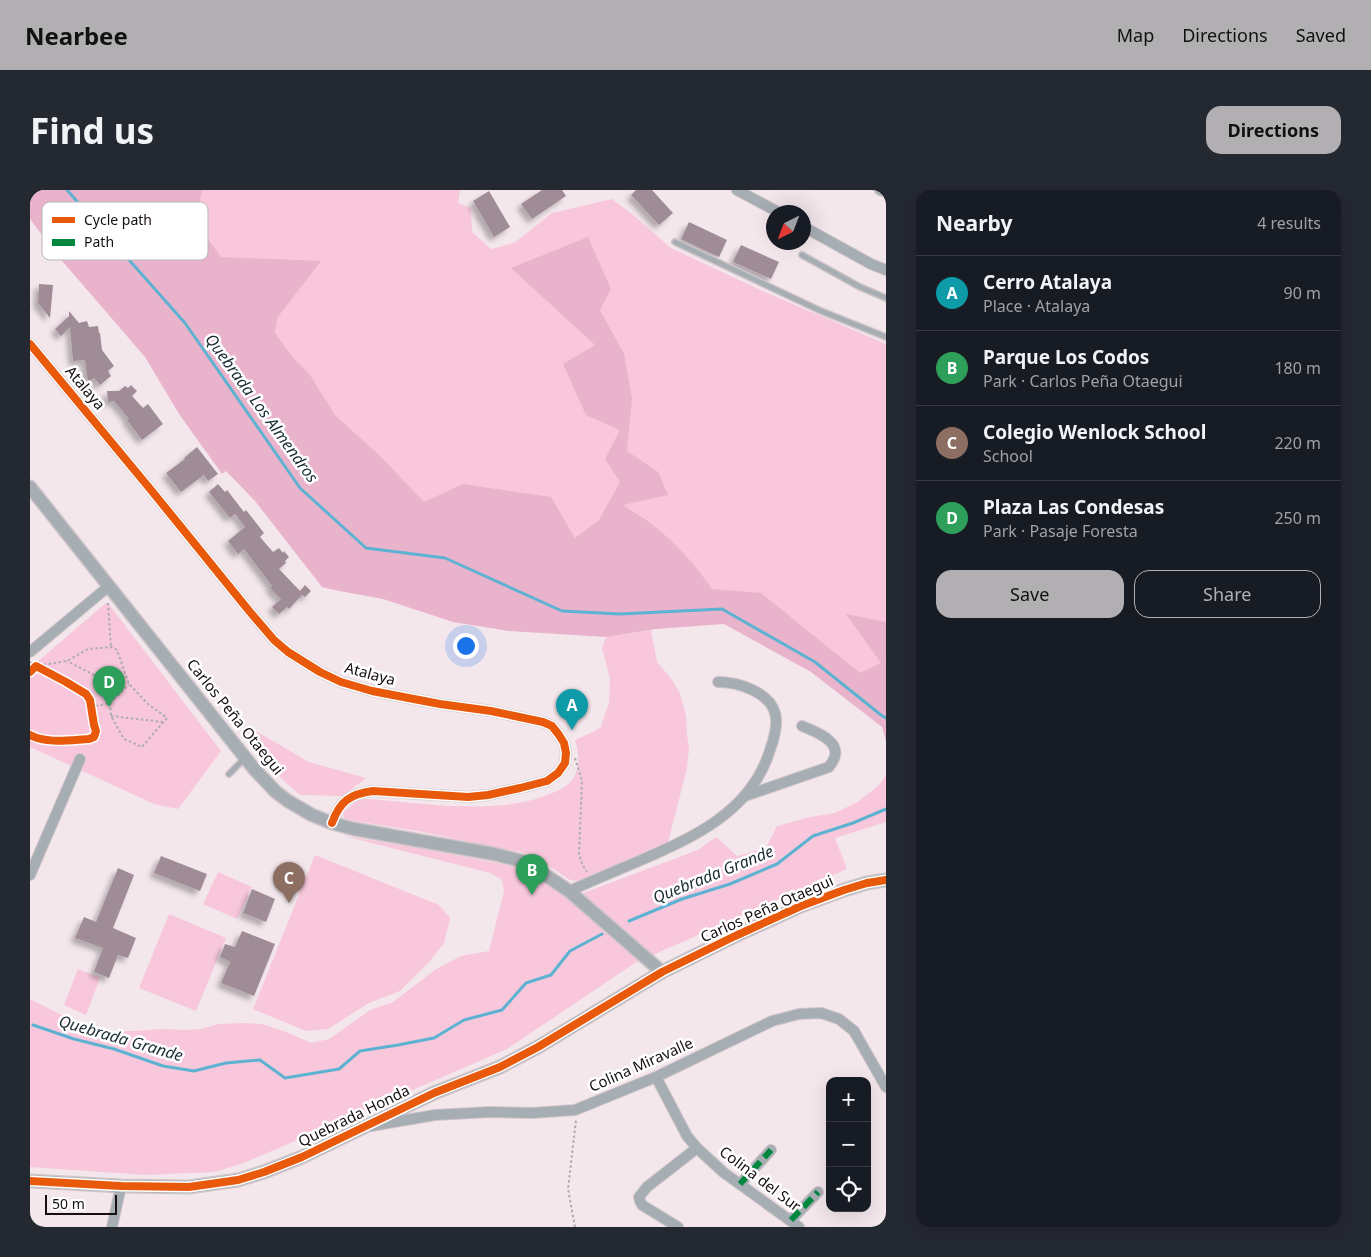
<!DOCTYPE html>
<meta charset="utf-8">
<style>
:root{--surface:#171b24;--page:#242831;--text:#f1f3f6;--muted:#9ea1a6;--line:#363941;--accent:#b1afb2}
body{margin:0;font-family:"Noto Sans",sans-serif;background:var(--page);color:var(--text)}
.controls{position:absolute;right:15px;bottom:15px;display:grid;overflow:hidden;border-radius:10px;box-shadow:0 5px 20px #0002}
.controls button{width:45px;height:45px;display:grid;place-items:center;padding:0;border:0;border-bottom:1px solid var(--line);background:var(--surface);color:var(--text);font:25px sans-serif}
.compass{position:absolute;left:736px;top:15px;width:45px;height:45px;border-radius:50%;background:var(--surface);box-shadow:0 5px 20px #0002;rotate:222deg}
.scale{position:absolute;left:15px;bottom:12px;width:72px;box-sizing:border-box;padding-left:5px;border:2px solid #160f12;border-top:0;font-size:14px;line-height:18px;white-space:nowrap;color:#160f12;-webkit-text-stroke:4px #fff;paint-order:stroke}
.you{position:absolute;left:435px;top:455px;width:18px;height:18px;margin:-12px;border:4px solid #fff;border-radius:50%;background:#1a73e8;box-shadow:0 0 0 8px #1a73e833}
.badge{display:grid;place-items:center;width:32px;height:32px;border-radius:50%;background:var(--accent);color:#fff;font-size:16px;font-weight:700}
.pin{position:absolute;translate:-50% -41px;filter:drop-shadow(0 1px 2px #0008)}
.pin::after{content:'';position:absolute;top:26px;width:18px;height:15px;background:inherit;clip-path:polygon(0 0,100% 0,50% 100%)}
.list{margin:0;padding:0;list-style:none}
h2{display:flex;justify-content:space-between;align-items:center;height:65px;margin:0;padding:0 20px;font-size:21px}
h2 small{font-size:16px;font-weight:400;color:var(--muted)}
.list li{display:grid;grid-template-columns:32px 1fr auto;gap:15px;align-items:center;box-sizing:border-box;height:75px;padding:0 20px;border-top:1px solid var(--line)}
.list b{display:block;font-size:19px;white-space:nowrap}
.list p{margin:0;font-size:16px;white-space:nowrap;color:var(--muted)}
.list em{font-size:16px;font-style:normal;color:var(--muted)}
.actions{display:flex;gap:10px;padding:15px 20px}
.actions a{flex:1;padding:11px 0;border:1px solid var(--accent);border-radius:15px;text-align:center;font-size:18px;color:var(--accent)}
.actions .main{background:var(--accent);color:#111}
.icon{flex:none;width:28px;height:28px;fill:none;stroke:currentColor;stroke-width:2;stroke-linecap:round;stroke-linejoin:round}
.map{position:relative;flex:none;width:856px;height:1037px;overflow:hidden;border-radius:15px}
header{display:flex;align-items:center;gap:30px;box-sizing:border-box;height:70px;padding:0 25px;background:var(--accent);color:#111}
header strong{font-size:24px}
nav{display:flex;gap:28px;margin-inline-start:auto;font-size:18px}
.intro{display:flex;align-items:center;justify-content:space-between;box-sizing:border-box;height:120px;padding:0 30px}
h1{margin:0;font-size:35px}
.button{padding:12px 22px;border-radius:15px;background:var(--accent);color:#111;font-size:18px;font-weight:700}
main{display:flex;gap:30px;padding:0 30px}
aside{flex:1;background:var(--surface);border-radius:15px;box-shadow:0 5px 20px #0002}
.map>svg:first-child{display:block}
.green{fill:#f8c7dc}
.forest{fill:#eab3cc}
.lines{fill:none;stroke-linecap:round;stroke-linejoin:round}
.stream{stroke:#5db2d1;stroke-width:3}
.building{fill:#a08c96;filter:url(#shadow)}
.service-casing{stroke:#cfc5c9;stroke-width:8}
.minor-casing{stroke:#cfc5c9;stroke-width:12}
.tertiary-casing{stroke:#cfc5c9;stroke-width:15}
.path{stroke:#acacb1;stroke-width:2;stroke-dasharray:2.5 2.5;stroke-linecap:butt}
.service{stroke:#a6adb3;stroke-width:5}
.minor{stroke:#a6adb3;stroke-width:10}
.tertiary{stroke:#a6adb3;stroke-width:12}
.quiet{stroke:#00873e;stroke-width:6;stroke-dasharray:12 6;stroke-linecap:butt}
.cycleway-casing{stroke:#fff;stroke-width:11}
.cycleway{stroke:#e8590c;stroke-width:8}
.labels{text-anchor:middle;stroke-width:5;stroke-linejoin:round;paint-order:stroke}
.street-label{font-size:15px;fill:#160f12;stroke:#fff}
.water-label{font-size:16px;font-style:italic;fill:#1a2d36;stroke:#fff}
.key{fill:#fff;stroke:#b9b7b8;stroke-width:1}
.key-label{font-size:14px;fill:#160f12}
</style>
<header>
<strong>Nearbee</strong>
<nav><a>Map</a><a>Directions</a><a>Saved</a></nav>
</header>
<div class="intro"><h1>Find us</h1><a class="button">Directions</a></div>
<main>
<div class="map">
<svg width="856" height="1037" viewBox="0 0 856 1037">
<defs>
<filter id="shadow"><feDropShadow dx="-4.5" dy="4.5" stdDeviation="2.5" flood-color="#0004"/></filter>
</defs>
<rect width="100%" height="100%" fill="#f3e7ec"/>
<g class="green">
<path d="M68,0H430L428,13L441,18L442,42L461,59L484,53L522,23L582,9L602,24L641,58L735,102L856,154V516L695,409L416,356Z"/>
<path d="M77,412L191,561L148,619L124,614L0,557V478Z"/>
<path d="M621,440L627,472L640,487L650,503L656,526L657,544L659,559L657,578L638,653L548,691L540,690L506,667L491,662L462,657L393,642L325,631L316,629L313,626L314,622L327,611L334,609C394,612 463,627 520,604C529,600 539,596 544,587C550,575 549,562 545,550L563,542L571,537L579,512L580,489L572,458L576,447Z"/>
<path d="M219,537L279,572L336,588L313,606L270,605L257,594L230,566Z"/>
<path d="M856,585V632L805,648L817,679L605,773L477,859L214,973L185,982L115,985L0,977V809L55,837L84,842L135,839L154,840L171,839L189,834L212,833L232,834L256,842L281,853L299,849L340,820L363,812L406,779L431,766L459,761L474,701L472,690L460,683L314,646L389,658L467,673L498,680L518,694L537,709L668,660L686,647L707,666L736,658L747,636L780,627L805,623L829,611L849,595Z"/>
<path d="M285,665L409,715L420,728L414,753L400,771L370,801L339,813L298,839L276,841L223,819Z"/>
<path d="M188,682L222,697L207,729L173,714Z"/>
<path d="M139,724L196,748L166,821L109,798Z"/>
<path d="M48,779L70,788L56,825L34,815Z"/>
</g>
<path class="forest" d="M0,0H172L166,33L191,67L291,71L247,128L245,143L261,165L280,185L305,225L350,266L394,312L433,294L521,307L545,348L569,330L590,292L575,269L590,240L556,225L533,174L565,155L481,78L558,47L581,99L570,120L594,164L602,209L597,261L628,282L638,305L593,315C601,321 611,326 619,332C644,351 665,374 682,399L731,403L830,483L851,473L816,424L856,432V551L852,537L781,482L694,434L626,439L576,447L479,441L423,432L353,409L304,400L292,397L225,311L196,281L192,284L149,224L115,167L27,65L0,29Z"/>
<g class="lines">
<g class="stream">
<path d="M37,0L155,133L270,298L336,358L415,368L532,421L590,424L692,419L785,472L851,525L856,528"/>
<path d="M599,731L652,709L700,694L747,674L783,646L823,633L856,619"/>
<path d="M3,835L44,849L84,859L133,876L164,881L196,873L230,870L255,888L309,879L330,861L368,855L404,848L434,830L472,820L496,793L521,785L540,761L572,744"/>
</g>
</g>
<g class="building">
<path d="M512,0H532L536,6L502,29L491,14Z"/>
<path d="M606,0H622L643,23L629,35L601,5Z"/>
<path d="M459,1L480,37L464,47L443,11Z"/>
<path d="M659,32L697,50L689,67L651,49Z"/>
<path d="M711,55L749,72L741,89L703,72Z"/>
<path d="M9,94L23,95L20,128L8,113Z"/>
<path d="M39,121L49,133L57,131L59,137L68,136L69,143H70L72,160L84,176L78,181L81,186L70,195L64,188L58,192L55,170L43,171L40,137L31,146L25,139L39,126Z"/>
<path d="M101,195L107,201L102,206L113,218L118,214L133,234L112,250L97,230L99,229L84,211L78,212L77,201H89L95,196L98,198Z"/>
<path d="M167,257L188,284L178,291L174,285L151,302L136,283L155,269L154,268Z"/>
<path d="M188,294L195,302L197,300L214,322L216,320L234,343L230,347L243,362L249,358L253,363L254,361L259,367L255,371L256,373L249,379L270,401L275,395L281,401L275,407L272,405L259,419L257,417L249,424L242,417L251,409L240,398L242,396L214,359L208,364L198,351L215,337L205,324L200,328L179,302Z"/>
<path d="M131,666L177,684L170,701L124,683Z"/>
<path d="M88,678L104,685L83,738L106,748L98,768L88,765L79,788L64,782L73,758L45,748L54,727L66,732Z"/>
<path d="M222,699L245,709L236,732L213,723Z"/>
<path d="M212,741L245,754L224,806L191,793L200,772L190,767L195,754L205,757Z"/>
</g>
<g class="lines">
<g class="service-casing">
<g id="service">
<path d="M645,52L791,121L856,147"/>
<path d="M772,65L830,97L856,108"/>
<path d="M199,584L215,568"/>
</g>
</g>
<g class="minor-casing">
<g id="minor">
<path d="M707,0L748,22"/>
<path d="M850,0L856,2"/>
<path d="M774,37L841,74L856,80"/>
<path d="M0,154L121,300L220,422L244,450L258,462L290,482L311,492L342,501L410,514L461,521L513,532L522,536L529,545L534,553L536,563L535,573L528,583L517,591L490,598L458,605L438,607L343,601C320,604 310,611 302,633"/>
<path d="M0,462L79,396"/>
<path d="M715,606L799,577C801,574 804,570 805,566C809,550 784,541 772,536"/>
<path d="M0,685L50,569"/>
<path d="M539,701C562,691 585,681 609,671C664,647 721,622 740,560C744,549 748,533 745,523C739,502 708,492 688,492"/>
<path d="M626,887L657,946L667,958L693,982L769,1037"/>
<path d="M341,936L405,925L460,922L502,923L545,920L626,887L742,831L769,824L791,823L809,829L824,841L856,897"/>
<path d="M710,994L741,960"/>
<path d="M761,1030L788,1002"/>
<path d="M82,1037L91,996"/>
<path d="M648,1037L612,1015L610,1011L609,1007L617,997L667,958"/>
</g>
</g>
<g class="tertiary-casing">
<g id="tertiary">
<path d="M0,297L225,580L246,602L258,611L282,625L302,633L324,639L464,664L496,672L539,701L632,782"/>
<path d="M0,991L91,996L159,997L208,990L234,982L272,967L404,903L470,877L508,857L632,782L705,746L771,716L814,700L837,693L856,690"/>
</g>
</g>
<g class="path">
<path d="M756,16L768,22"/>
<path d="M78,413L81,457"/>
<path d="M0,472L6,476L37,471L58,459L81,457L87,460L99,494L118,514L137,528L112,557L94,549L81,526L80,513L68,487L37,471"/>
<path d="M61,517L80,513L99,494"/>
<path d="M81,526L133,532"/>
<path d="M545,568L552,591L549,664L552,674L557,682"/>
<path d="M545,1037L538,999L546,930"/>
</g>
<use href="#service" class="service"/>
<use href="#minor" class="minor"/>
<use href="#tertiary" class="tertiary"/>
<g class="quiet">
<path d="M710,994L741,960"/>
<path d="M761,1030L788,1002"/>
</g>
<g class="cycleway-casing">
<g id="cycleway">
<path d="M0,154L121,300L220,422L244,450L258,462L290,482L311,492L342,501L410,514L461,521L513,532L522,536L529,545L534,553L536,563L535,573L528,583L517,591L490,598L458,605L438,607L343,601C320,604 310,611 302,633"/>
<path d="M0,482L6,476L36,492L56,504L60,510L64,535L66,541L64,547L59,549C40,550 17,554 0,545"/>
<path d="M0,991L91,996L159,997L208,990L234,982L272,967L404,903L470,877L508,857L632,782L705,746L771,716L814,700L837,693L856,690"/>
</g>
</g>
<use href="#cycleway" class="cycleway"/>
</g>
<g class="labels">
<g class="street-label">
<text transform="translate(55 198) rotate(50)" y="5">Atalaya</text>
<text transform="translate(340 484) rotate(15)" y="5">Atalaya</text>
<text transform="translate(205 527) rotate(51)" y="5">Carlos Peña Otaegui</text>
<text transform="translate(737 719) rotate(-24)" y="5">Carlos Peña Otaegui</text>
<text transform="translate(611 875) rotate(-24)" y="5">Colina Miravalle</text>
<text transform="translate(324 926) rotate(-26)" y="5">Quebrada Honda</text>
<text transform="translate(730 989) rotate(37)" y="5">Colina del Sur</text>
</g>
<g class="water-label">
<text transform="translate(232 218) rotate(54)" y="6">Quebrada Los Almendros</text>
<text transform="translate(683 684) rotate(-22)" y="6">Quebrada Grande</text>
<text transform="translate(91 848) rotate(16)" y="6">Quebrada Grande</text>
</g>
</g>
<rect x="12" y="12" width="166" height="58" rx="8" class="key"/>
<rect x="22" y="27" width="23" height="6" fill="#e8590c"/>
<rect x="22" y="49" width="23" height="7" fill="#00873e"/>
<g class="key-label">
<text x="54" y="35">Cycle path</text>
<text x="54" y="57">Path</text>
</g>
</svg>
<div class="controls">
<button>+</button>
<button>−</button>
<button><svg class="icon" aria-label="locate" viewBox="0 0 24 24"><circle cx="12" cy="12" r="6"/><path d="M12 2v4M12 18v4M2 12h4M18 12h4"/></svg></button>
</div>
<svg class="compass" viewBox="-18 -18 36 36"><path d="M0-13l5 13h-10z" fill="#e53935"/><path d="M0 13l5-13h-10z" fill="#9ea1a6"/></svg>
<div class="scale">50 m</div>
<div class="you"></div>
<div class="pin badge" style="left:542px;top:540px;background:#0f9aa8">A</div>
<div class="pin badge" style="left:502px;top:705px;background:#2e9e5b">B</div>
<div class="pin badge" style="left:259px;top:713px;background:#8d6e63">C</div>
<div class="pin badge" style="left:79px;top:517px;background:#2e9e5b">D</div>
</div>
<aside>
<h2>Nearby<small>4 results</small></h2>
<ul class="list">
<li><span class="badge" style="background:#0f9aa8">A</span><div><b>Cerro Atalaya</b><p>Place · Atalaya</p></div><em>90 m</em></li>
<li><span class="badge" style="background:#2e9e5b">B</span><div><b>Parque Los Codos</b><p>Park · Carlos Peña Otaegui</p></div><em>180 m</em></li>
<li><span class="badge" style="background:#8d6e63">C</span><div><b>Colegio Wenlock School</b><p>School</p></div><em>220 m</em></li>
<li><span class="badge" style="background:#2e9e5b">D</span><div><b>Plaza Las Condesas</b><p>Park · Pasaje Foresta</p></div><em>250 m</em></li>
</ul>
<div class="actions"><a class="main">Save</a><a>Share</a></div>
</aside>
</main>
